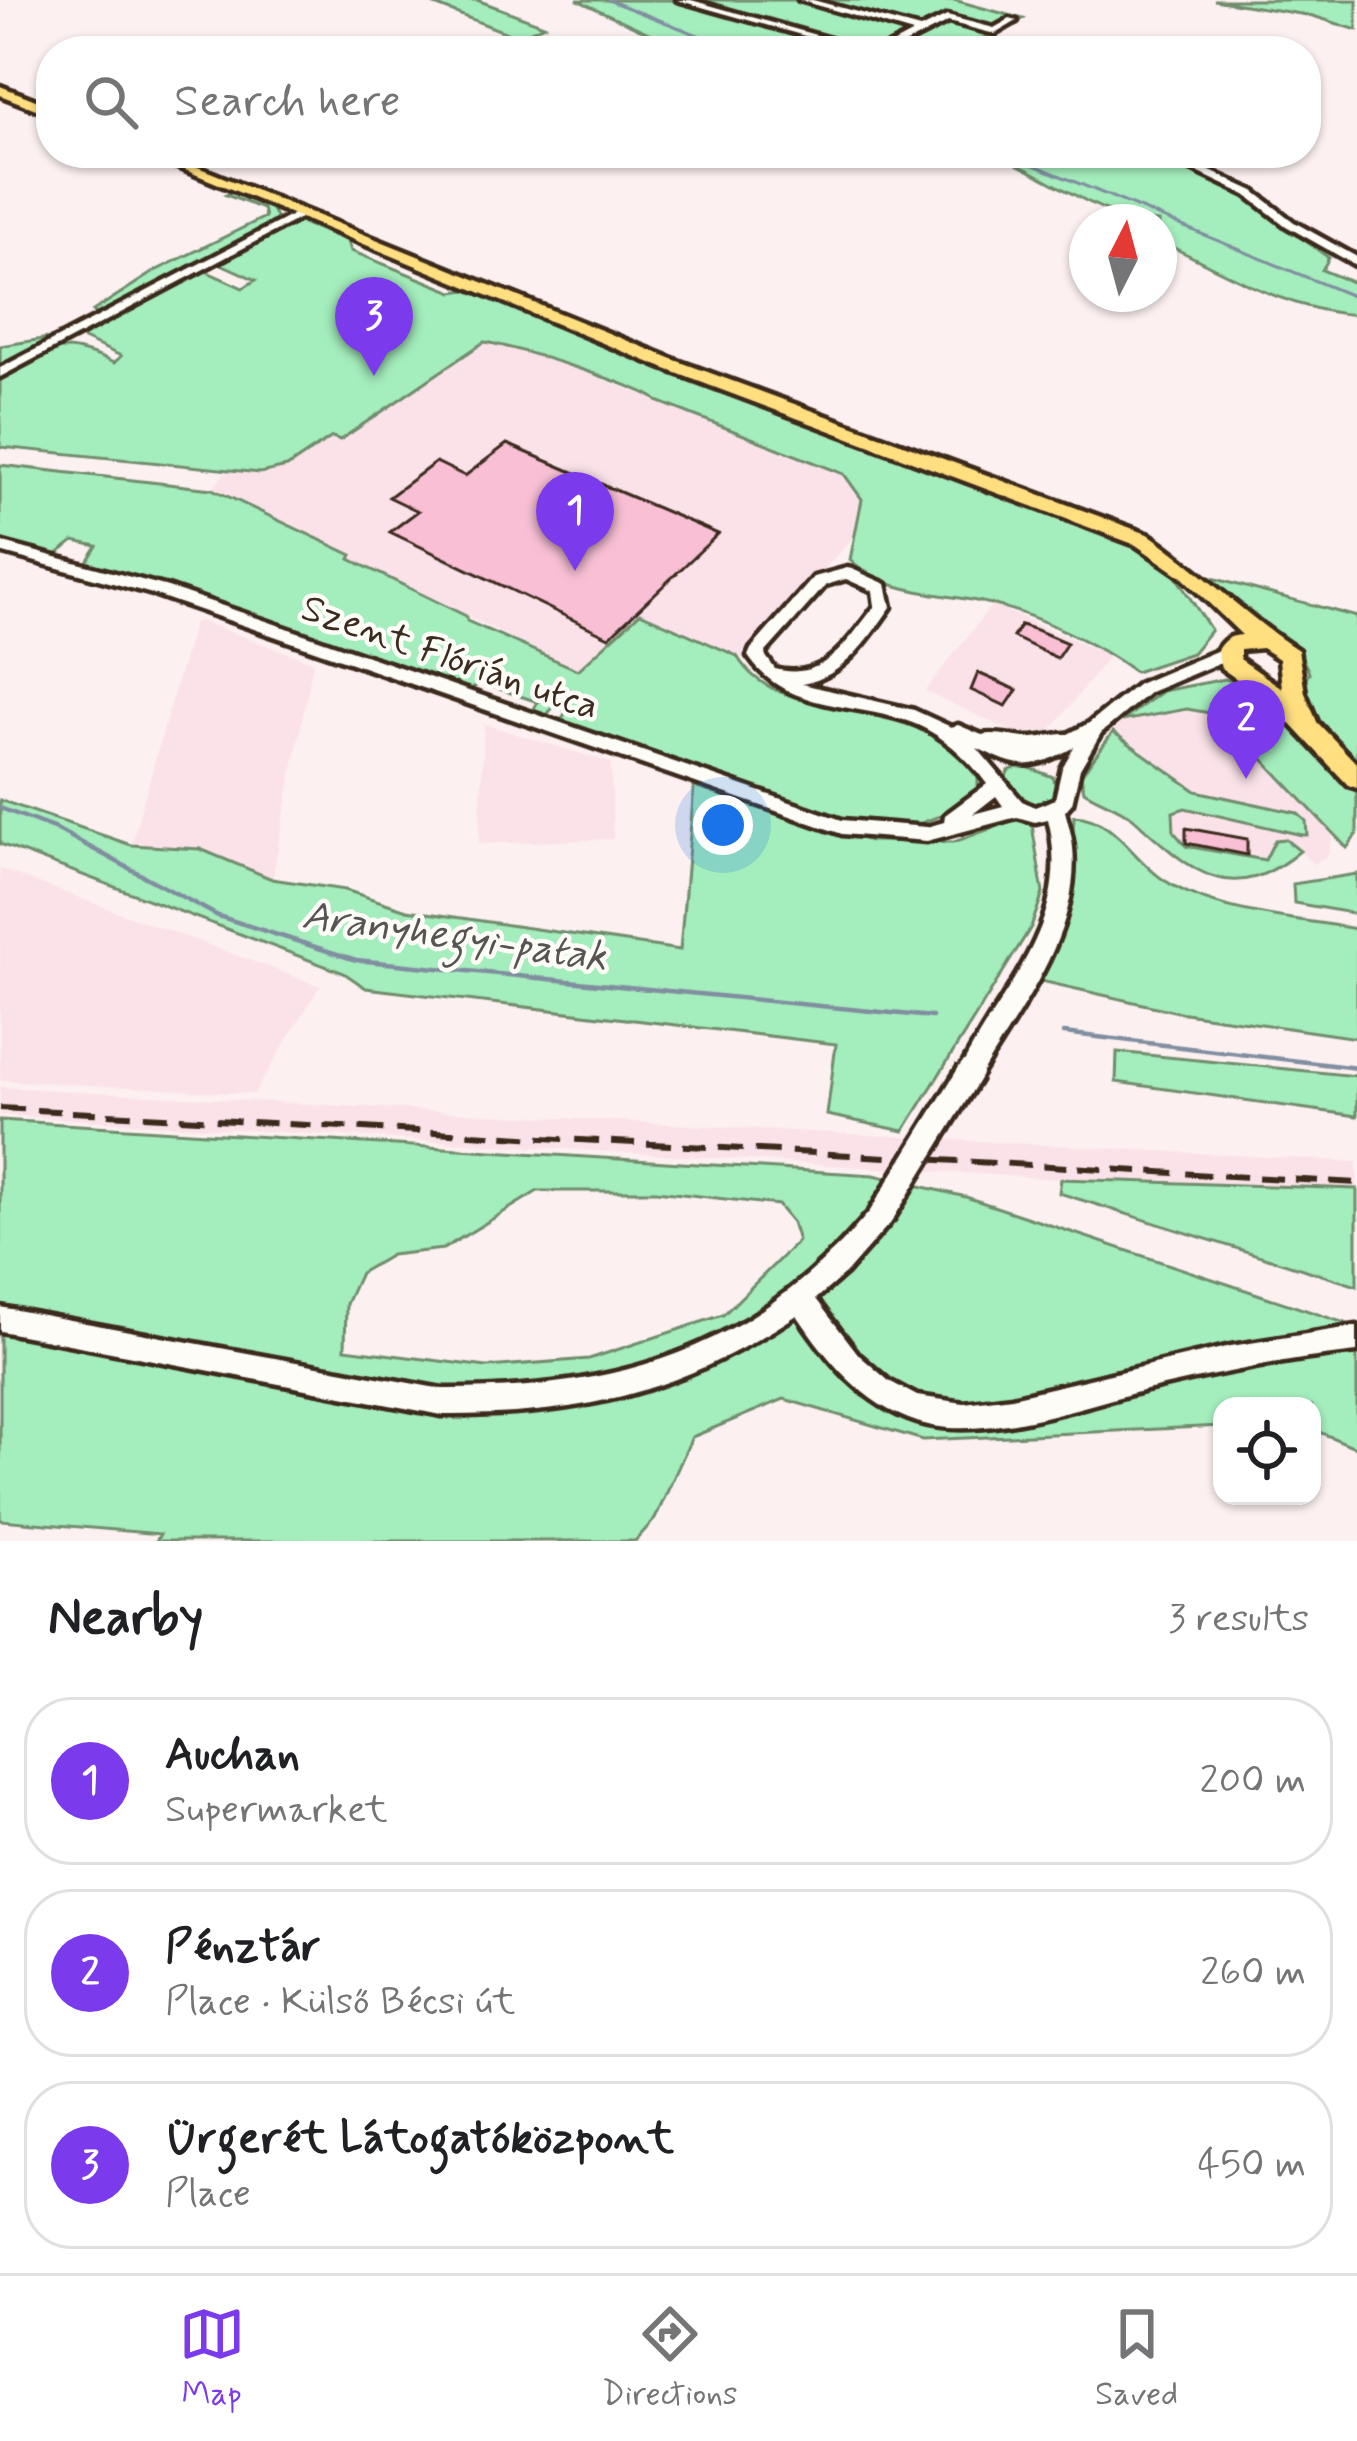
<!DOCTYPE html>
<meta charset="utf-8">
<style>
:root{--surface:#fff;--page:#f2f2f2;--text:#202124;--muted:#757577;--line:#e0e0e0;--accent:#7c3aed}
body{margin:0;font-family:Mynerve,sans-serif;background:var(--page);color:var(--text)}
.controls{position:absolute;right:36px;bottom:36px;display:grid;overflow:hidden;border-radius:24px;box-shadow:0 3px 9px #0004}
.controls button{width:108px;height:108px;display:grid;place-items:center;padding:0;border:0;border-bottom:3px solid var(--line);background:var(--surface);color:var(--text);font:60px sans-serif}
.compass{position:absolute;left:1069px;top:204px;width:108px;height:108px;border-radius:50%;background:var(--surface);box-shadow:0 3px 9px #0004;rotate:6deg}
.you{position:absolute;left:723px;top:825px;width:42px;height:42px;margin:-30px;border:9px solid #fff;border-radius:50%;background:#1a73e8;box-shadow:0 0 0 18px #1a73e833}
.badge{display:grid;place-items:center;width:78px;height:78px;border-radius:50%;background:var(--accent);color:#fff;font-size:39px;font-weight:700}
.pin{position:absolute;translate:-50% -99px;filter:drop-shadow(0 3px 6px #0008)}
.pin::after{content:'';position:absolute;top:63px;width:42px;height:36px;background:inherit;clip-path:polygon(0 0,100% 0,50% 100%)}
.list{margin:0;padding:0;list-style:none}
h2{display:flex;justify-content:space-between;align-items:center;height:156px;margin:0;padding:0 48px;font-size:51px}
h2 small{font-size:39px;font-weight:400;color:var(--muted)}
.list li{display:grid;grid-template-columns:78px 1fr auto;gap:36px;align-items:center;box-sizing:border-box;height:168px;margin:0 24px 24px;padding:0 24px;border:3px solid var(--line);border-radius:48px}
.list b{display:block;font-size:45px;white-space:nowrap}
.list p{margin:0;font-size:39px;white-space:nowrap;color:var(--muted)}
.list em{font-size:39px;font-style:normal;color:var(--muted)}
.icon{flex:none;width:66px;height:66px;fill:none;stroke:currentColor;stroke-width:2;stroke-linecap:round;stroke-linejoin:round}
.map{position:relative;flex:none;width:1357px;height:1541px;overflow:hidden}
.search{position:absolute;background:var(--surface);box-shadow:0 3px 9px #0004;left:36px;right:36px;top:36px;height:132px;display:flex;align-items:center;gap:30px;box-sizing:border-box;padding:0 42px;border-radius:48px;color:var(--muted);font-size:45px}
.sheet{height:732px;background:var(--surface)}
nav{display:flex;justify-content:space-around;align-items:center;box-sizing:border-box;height:168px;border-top:3px solid var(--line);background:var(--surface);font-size:33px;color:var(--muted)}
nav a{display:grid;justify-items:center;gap:6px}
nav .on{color:var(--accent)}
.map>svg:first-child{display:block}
.built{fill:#fbe2e8}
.green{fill:#a4edbc;stroke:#708c6d;stroke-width:3;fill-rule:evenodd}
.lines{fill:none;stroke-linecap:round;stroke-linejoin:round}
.stream-far1{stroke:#808ea0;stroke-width:3}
.stream{stroke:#808ea0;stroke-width:4.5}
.building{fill:#f9c0d5;stroke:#3b2a1e;stroke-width:3}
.minor-casing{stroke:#3b2a1e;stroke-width:9}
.major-casing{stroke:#3b2a1e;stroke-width:9}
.minor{fill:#fdfcf7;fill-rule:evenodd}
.major{fill:#ffdf80;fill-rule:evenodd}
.rail{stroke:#3b2a1e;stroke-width:6;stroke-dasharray:24 12;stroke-linecap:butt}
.minor-bridge-casing{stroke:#3b2a1e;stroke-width:33;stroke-linecap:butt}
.minor-bridge{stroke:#fdfcf7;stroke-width:24}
.labels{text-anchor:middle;stroke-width:9;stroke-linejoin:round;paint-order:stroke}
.street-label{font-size:39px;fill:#3b2a1e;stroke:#fdfcf7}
.water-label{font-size:42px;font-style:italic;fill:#585454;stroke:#fdfcf7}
</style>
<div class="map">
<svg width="1357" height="1541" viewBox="0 0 1357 1541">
<rect width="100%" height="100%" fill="#fcf0f0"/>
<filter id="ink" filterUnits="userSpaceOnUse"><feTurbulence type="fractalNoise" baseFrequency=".00833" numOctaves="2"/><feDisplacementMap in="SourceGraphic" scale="24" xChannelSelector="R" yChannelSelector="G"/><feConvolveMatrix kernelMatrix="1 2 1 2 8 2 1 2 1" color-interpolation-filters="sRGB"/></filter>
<g filter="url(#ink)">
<g class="built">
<path d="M481,341L510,343L848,474L866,498L859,531L735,666L578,671L212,489L226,471L259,473L287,467Z"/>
<path d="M992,605L1110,655L1050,731L1015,733L925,691Z"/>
<path d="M200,621L313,662L272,879L200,849L131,845L194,622Z"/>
<path d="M1204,709L1238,727L1333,834L1328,855L1313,864L1300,851L1274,849L1265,861L1186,846L1174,832L1173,812L1185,808L1302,835L1297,813L1196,791L1113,732L1122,721Z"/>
<path d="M484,724L611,763L613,839L479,844Z"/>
<path d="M0,869L320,986L254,1094L0,1080Z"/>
<path d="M0,1087L1357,1162V1189L1061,1179L0,1115Z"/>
</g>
<g class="green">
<path d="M422,0H477L544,25L517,37Z"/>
<path d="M577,0H954L1023,19L956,51H712L651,34Z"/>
<path d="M1214,0H1357V30L1313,16Z"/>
<path d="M991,153H1163L1243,195L1329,258L1322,270L1357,284V315C1283,310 1225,271 1159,241V222C1102,222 1045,172 991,153Z"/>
<path d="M233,192L270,206L277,219L0,370V346L55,337L97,315L93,311L155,271L265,217L263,209L226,195Z"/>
<path d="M300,222L348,241L351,251L453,292L467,290L1104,530L1171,569L1211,630L1192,653L1135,672C1096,643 1039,616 991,604C947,593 883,595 850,560L862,499L844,474L657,401C649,389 507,344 484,342L340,440L332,437L287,467L260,473L0,447V378C54,350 56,337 114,363L121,356L79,337L205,271L243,288L256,280L219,263Z"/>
<path d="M0,465L212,489L352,555L350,559L466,616L467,621L578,670L640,613L737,656C769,711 848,701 900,717C929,726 955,749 978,769V789L966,806L919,824L889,826L858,823L557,727L567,710L554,706L542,721L529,717L538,702L481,683L462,694L86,563L97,546L74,541L56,555L0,540Z"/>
<path d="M1205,576L1357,617V771L1317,728L1300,687L1309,673C1298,641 1268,640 1245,619C1231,606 1218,590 1205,576Z"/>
<path d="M1225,679L1259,689L1357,788V834L1347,848L1221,715L1187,709L1122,721L1162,691Z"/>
<path d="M1113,732L1196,791L1297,813L1306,821L1307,835H1302L1185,808L1173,812L1174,832L1186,846L1265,860L1275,840L1285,839L1300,851C1228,911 1189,868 1133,818C1119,806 1099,801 1084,791L1081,775Z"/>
<path d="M1022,765L1053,777L1057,790L1051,801C1028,811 1017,800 1004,783L1008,771Z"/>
<path d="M694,787L870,841L954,842L1017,819L1032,825L1043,893L1031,927L904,1131L827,1115L836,1044L366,988L344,973L0,844V800L131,845L200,849L272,879L345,890L407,910L680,950Z"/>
<path d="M1074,816C1115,818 1132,859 1164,880C1216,914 1297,918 1357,929V1038L1178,1012L1032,979L1067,922Z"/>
<path d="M1357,874V914L1294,903L1293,884Z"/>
<path d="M1117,1052L1357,1076V1116L1116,1082Z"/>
<path d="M0,1120L874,1175L966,1197L1357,1327V1448L1312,1429V1406H1222V1426L923,1440L784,1399L692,1437L655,1519L635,1541H156L160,1534L0,1520ZM538,1191H656L778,1205L792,1222L798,1241L723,1315L589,1359L487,1367L345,1349L346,1304L360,1273L391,1255L443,1249Z"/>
<path d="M1061,1179L1357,1189V1286L1059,1193Z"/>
</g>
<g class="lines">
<g class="stream-far1">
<path d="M608,0L739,51"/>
<path d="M1005,153L1357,298"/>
</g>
<g class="stream">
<path d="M0,808L56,829L218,916L356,960L932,1017"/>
<path d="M1064,1033L1357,1068"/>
</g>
</g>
<g class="building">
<path d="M507,444L681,518L718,534L609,637L390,532L418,511L389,497L436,462L465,476Z"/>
<path d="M1021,625L1039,631L1067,643L1057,658L1013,637Z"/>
<path d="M978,673L1017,690L1006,706L971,690Z"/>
<path d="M1186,828L1247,839V855L1186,843Z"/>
</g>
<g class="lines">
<g class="minor-casing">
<g id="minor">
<path d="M677,0H691L873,51H858Z"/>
<path d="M799,0H813L920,29L947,16L994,28L1010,19L1017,21L995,34L948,22L891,51H879L913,33Z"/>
<path d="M1157,153H1171L1254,191L1294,222L1357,257V266L1286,226L1246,195Z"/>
<path d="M300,211L306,214L304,216L0,377V368Z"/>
<path d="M0,542L168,587L842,820L927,827L944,822L945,815L987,784C966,756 940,732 907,721C850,702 785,711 748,656L751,649L814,577L847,568L852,569L886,584L891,607C868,639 844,677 802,684L914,710L951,727L958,725L982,735C997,732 1010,737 1025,738C1040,739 1054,733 1068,734L1089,723L1138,684L1221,649L1227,647L1235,653L1233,657L1150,692L1101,733L1080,769L1072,803L1065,811C1068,823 1072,835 1073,848C1081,933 1019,1010 978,1079L970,1082L962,1079L959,1072C1001,986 1074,924 1048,819L1035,822L1017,817L927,841L842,834L156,595L0,552ZM846,579L873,591L875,606C847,641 825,682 775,669L765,655L766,652L826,585ZM1074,747L1062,768L1055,799L1035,807L1022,801L977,748C1021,769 1030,771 1074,747ZM996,796L1003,806L973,814Z"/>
<path d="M881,1204L889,1208L893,1216L889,1224L846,1273L816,1299L859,1355L889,1381L917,1396L964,1403L1012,1397L1231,1346L1357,1326V1352C1290,1359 1224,1372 1159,1387C1091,1402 984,1444 917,1422C862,1404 828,1361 797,1315C679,1393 583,1416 442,1415L0,1331V1307L442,1389C591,1390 719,1363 829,1255C845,1241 858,1224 873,1208Z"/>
</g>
</g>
<g class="major-casing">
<g id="major">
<path d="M0,86L51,106V115L0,95Z"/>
<path d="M144,153H163L675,360L1150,535C1202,571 1245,616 1298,650L1305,693L1317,722L1357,764V788L1348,785L1271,703L1221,668L1217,650C1224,639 1229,636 1242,635L1182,577L1136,545L663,368ZM1262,648L1279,659L1282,688L1240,659V650Z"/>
</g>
</g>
<use href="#minor" class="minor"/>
<use href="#major" class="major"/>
<path class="rail" d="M0,1108L1357,1183"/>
<g class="minor-bridge-casing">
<path id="minor-bridge" d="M881,1216L970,1072"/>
</g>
<use href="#minor-bridge" class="minor-bridge"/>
</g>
</g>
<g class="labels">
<g class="street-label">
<text transform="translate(451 655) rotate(19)" y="14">Szent Flórián utca</text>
</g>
<g class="water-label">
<text transform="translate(455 934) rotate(8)" y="15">Aranyhegyi-patak</text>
</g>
</g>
</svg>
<div class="controls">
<button><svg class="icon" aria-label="locate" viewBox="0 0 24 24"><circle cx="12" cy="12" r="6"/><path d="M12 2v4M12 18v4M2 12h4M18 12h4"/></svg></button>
</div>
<svg class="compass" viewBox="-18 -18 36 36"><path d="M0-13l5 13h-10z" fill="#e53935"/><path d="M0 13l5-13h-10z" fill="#757577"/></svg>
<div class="you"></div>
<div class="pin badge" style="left:575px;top:571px">1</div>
<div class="pin badge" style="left:1246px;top:779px">2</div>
<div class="pin badge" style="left:374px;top:376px">3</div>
<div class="search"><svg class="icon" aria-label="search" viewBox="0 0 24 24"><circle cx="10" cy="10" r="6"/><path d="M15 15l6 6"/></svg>Search here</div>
</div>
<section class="sheet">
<h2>Nearby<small>3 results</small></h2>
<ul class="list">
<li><span class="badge">1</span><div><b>Auchan</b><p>Supermarket</p></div><em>200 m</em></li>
<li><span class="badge">2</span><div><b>Pénztár</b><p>Place · Külső Bécsi út</p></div><em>260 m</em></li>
<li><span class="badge">3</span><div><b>Ürgerét Látogatóközpont</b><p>Place</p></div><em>450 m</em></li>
</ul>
</section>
<nav>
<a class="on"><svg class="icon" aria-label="map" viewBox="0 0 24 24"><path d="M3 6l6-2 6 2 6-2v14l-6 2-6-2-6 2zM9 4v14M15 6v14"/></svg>Map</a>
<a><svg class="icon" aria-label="directions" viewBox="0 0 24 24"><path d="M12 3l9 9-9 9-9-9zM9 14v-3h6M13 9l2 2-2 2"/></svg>Directions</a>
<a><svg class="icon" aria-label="saved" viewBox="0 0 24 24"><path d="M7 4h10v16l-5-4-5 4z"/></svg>Saved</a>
</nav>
